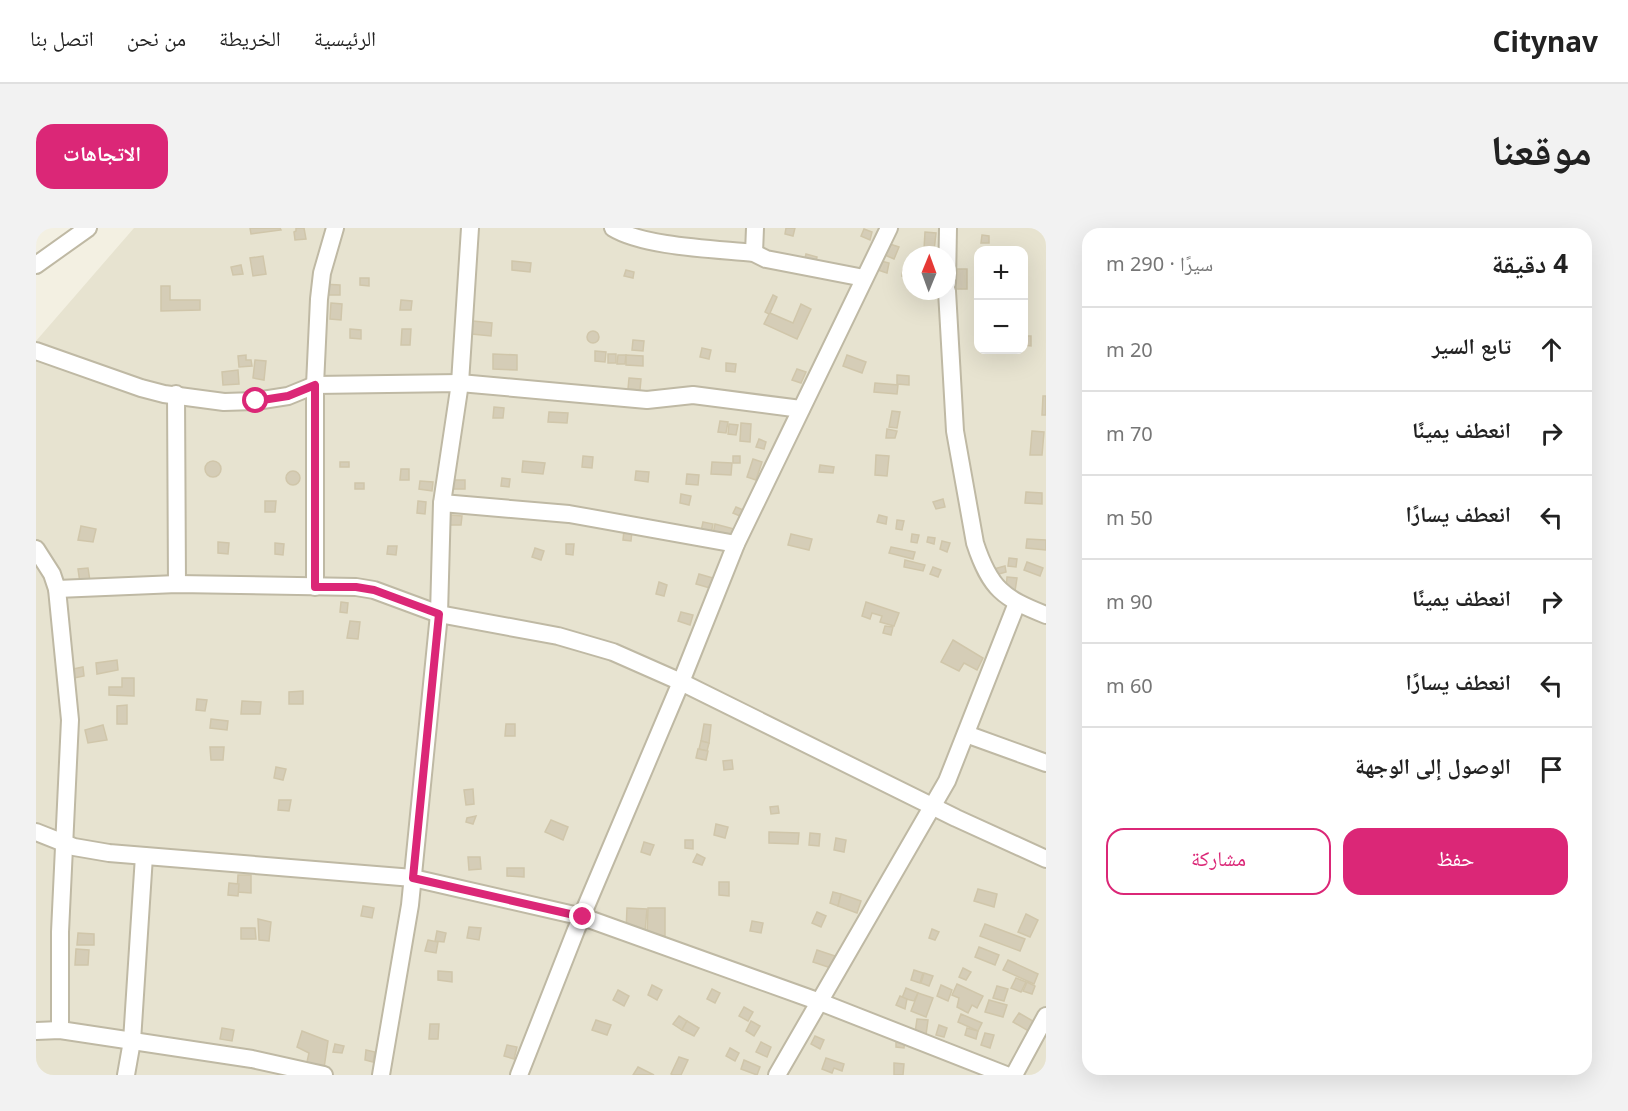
<!DOCTYPE html>
<html lang="ar">
<meta charset="utf-8">
<style>
:root{--surface:#fff;--page:#f2f2f2;--text:#222;--muted:#767676;--line:#e0e0e0;--accent:#db2777}
body{margin:0;font-family:"Noto Sans","Noto Naskh Arabic",sans-serif;background:var(--page);color:var(--text);direction:rtl}
.controls{position:absolute;right:18px;top:18px;display:grid;overflow:hidden;border-radius:12px;box-shadow:0 6px 24px #0002}
.controls button{width:54px;height:54px;display:grid;place-items:center;padding:0;border:0;border-bottom:2px solid var(--line);background:var(--surface);color:var(--text);font:30px sans-serif}
.compass{position:absolute;left:866px;top:18px;width:54px;height:54px;border-radius:50%;background:var(--surface);box-shadow:0 6px 24px #0002;rotate:1deg}
.stop{position:absolute;width:18px;height:18px;margin:-14px;border:4px solid #db2777;border-radius:50%;background:#fff}
.stop.end{background:#db2777;border-color:#fff;box-shadow:0 2px 6px #0008}
.list{margin:0;padding:0;list-style:none}
h2{display:flex;justify-content:space-between;align-items:center;height:78px;margin:0;padding:0 24px;font-size:26px}
h2 small{font-size:20px;font-weight:400;color:var(--muted)}
.list li{display:grid;grid-template-columns:39px 1fr auto;gap:18px;align-items:center;box-sizing:border-box;height:84px;padding:0 24px;border-top:2px solid var(--line)}
.list b{display:block;font-size:22px;white-space:nowrap}
.list em{font-size:20px;font-style:normal;color:var(--muted)}
.actions{display:flex;gap:12px;padding:18px 24px}
.actions a{flex:1;padding:14px 0;border:2px solid var(--accent);border-radius:18px;text-align:center;font-size:21px;color:var(--accent)}
.actions .main{background:var(--accent);color:#fff}
.icon{flex:none;width:33px;height:33px;fill:none;stroke:currentColor;stroke-width:2;stroke-linecap:round;stroke-linejoin:round}
.map{position:relative;flex:none;width:1010px;height:847px;overflow:hidden;direction:ltr;border-radius:18px}
header{display:flex;align-items:center;gap:36px;box-sizing:border-box;height:84px;padding:0 30px;background:var(--surface);border-bottom:2px solid var(--line)}
header strong{font-size:28px}
nav{display:flex;gap:33px;margin-inline-start:auto;font-size:21px}
.intro{display:flex;align-items:center;justify-content:space-between;box-sizing:border-box;height:144px;padding:0 36px}
h1{margin:0;font-size:42px}
.button{padding:15px 27px;border-radius:18px;background:var(--accent);color:#fff;font-size:21px;font-weight:700}
main{display:flex;gap:36px;padding:0 36px}
aside{flex:1;background:var(--surface);border-radius:18px;box-shadow:0 6px 24px #0002}
.map>svg:first-child{display:block}
.residential{fill:#e7e3d0;fill-rule:evenodd}
.building{fill:#d5cdb7;stroke:#d0c6aa;stroke-width:1.5}
.lines{fill:none;stroke-linecap:round;stroke-linejoin:round}
.minor-casing{stroke:#bfb9a4;stroke-width:20}
.minor{stroke:#fff;stroke-width:16}
.route{stroke:#db2777;stroke-width:8}
</style>
<header>
<strong>Citynav</strong>
<nav><a>الرئيسية</a><a>الخريطة</a><a>من نحن</a><a>اتصل بنا</a></nav>
</header>
<div class="intro"><h1>موقعنا</h1><a class="button">الاتجاهات</a></div>
<main>
<aside>
<h2>4 دقيقة<small>سيرًا · 290 m</small></h2>
<ul class="list">
<li><svg class="icon" aria-label="ahead" viewBox="0 0 24 24"><path d="M12 20V5M6 11l6-6 6 6"/></svg><div><b>تابع السير</b></div><em>20 m</em></li>
<li><svg class="icon" aria-label="right" viewBox="0 0 24 24"><path d="M7 20v-9h11M14 6l5 5-5 5"/></svg><div><b>انعطف يمينًا</b></div><em>70 m</em></li>
<li><svg class="icon" aria-label="left" viewBox="0 0 24 24"><path d="M17 20v-9H6M10 6l-5 5 5 5"/></svg><div><b>انعطف يسارًا</b></div><em>50 m</em></li>
<li><svg class="icon" aria-label="right" viewBox="0 0 24 24"><path d="M7 20v-9h11M14 6l5 5-5 5"/></svg><div><b>انعطف يمينًا</b></div><em>90 m</em></li>
<li><svg class="icon" aria-label="left" viewBox="0 0 24 24"><path d="M17 20v-9H6M10 6l-5 5 5 5"/></svg><div><b>انعطف يسارًا</b></div><em>60 m</em></li>
<li><svg class="icon" aria-label="arrive" viewBox="0 0 24 24"><path d="M6 21V4h12l-3 4 3 4H6"/></svg><div><b>الوصول إلى الوجهة</b></div></li>
</ul>
<div class="actions"><a class="main">حفظ</a><a>مشاركة</a></div>
</aside>
<div class="map">
<svg width="1010" height="847" viewBox="0 0 1010 847">
<rect width="100%" height="100%" fill="#f3f0e2"/>
<path class="residential" d="M98,0H1010V847H0V113ZM942,22H987V122H942ZM875,27H911V63H875Z"/>
<g class="building">
<path d="M214,0H244L245,2L215,6Z"/>
<path d="M260,0H268L270,11L259,12L258,4L260,3Z"/>
<path d="M750,0H759L757,8L749,6Z"/>
<path d="M828,1L836,4L834,12L825,8Z"/>
<path d="M889,4L900,5L898,23L888,21Z"/>
<path d="M946,7L953,8V15H945Z"/>
<path d="M854,16L863,19L858,31L849,27Z"/>
<path d="M770,26L781,29L779,37L768,34Z"/>
<path d="M227,28L230,46L217,48L214,30Z"/>
<path d="M476,33L495,35L494,44L476,42Z"/>
<path d="M845,33L853,35L851,45L842,42Z"/>
<path d="M205,37L207,46L197,47L195,39Z"/>
<path d="M921,41H931V61H920Z"/>
<path d="M590,42L598,44L597,50L588,48Z"/>
<path d="M867,42L873,43L871,51L866,48Z"/>
<path d="M324,50H333V58L324,57Z"/>
<path d="M286,56L304,57V67H285Z"/>
<path d="M125,58H134V72H164V82L125,83Z"/>
<path d="M737,67L741,69L734,85L757,95L765,76L775,81L761,111L728,96L733,86L729,84Z"/>
<path d="M365,72L376,73L375,82H364Z"/>
<path d="M295,75L306,76L305,92L294,91Z"/>
<path d="M437,93L456,95L455,108L436,106Z"/>
<path d="M314,101L325,102V111L314,110Z"/>
<path d="M366,101H375L374,117H365Z"/>
<circle cx="557" cy="109" r="6"/>
<path d="M987,108H995V118L987,117Z"/>
<path d="M597,112L608,113L607,123L596,122Z"/>
<path d="M666,120L675,122L673,131L664,129Z"/>
<path d="M559,123L570,124L569,134L559,133Z"/>
<path d="M457,126L481,127V142L457,141Z"/>
<rect x="572" y="126" width="8" height="9"/>
<path d="M210,127V132H215L216,138L203,139L202,128Z"/>
<path d="M582,127H590L589,136H581Z"/>
<path d="M590,127L607,128V138L590,137Z"/>
<path d="M811,127L830,134L826,145L807,138Z"/>
<path d="M219,132L230,133L228,152L217,150Z"/>
<path d="M690,135L700,136L699,144L690,143Z"/>
<path d="M761,141L770,144L765,155L756,152Z"/>
<path d="M202,142L203,156L187,157L186,144Z"/>
<path d="M861,147L873,148V157L861,156Z"/>
<path d="M593,150L605,151L604,162L592,161Z"/>
<path d="M839,155L862,157L861,166L838,164Z"/>
<path d="M1007,168H1010V187H1006Z"/>
<path d="M458,179L468,180L467,190H457Z"/>
<path d="M856,183L864,184L861,200L853,199Z"/>
<path d="M513,184L532,185L531,195L512,194Z"/>
<path d="M684,193L692,194L690,205L682,204Z"/>
<path d="M705,195L715,196L714,214L704,213Z"/>
<path d="M693,196L702,197L700,207L692,206Z"/>
<path d="M851,201L861,203L859,210H850Z"/>
<path d="M996,203L1008,204L1006,227H994Z"/>
<path d="M723,211L730,214L728,221L720,219Z"/>
<path d="M840,227L853,228L851,248L839,247Z"/>
<path d="M547,228L557,229L556,240L546,239Z"/>
<rect x="697" y="228" width="7" height="7"/>
<path d="M717,231L726,234L720,252L711,249Z"/>
<path d="M487,233L509,235L507,246L486,244Z"/>
<circle cx="177" cy="241" r="8"/>
<rect x="304" y="234" width="9" height="5"/>
<path d="M676,234L696,235L695,247L675,246Z"/>
<path d="M784,237L798,239L797,245L783,244Z"/>
<path d="M365,241H373V252H364Z"/>
<circle cx="257" cy="250" r="7"/>
<path d="M600,243L613,244L612,254L599,252Z"/>
<path d="M651,246L663,247L662,257L650,256Z"/>
<path d="M466,250L474,251L473,259L465,258Z"/>
<rect x="417" y="252" width="12" height="9"/>
<path d="M384,253L397,254L396,263L383,261Z"/>
<rect x="319" y="255" width="9" height="6"/>
<path d="M990,264L1006,265V276L989,275Z"/>
<path d="M645,266L655,268L653,277L644,275Z"/>
<path d="M907,271L909,279L900,281L897,274Z"/>
<path d="M229,273H240L239,284H229Z"/>
<path d="M382,273L390,274L389,286L381,285Z"/>
<path d="M700,279L707,282L704,288L697,285Z"/>
<path d="M415,287L426,288L425,297H414Z"/>
<path d="M843,287L851,289L850,296L841,294Z"/>
<path d="M861,292L868,293L866,302L860,301Z"/>
<path d="M667,294L677,296L675,306L665,303Z"/>
<path d="M679,296L698,301L695,311L677,306Z"/>
<path d="M45,298L60,301L57,314L42,312Z"/>
<path d="M588,302L596,303L595,313L587,312Z"/>
<path d="M755,306L776,311L773,322L752,317Z"/>
<path d="M876,306L883,307L881,315L875,314Z"/>
<path d="M892,309L899,310L898,316L891,314Z"/>
<path d="M991,311L1010,312V322L990,320Z"/>
<path d="M906,313L914,315L911,324L904,321Z"/>
<path d="M182,314L193,315L192,326L182,325Z"/>
<path d="M239,315L248,316L247,327L239,326Z"/>
<path d="M530,316H538L537,327L530,326Z"/>
<path d="M352,318H361L360,327L351,326Z"/>
<path d="M855,319L879,324L877,331L853,325Z"/>
<path d="M499,320L508,323L505,332L496,329Z"/>
<path d="M973,330L981,331L980,339L972,338Z"/>
<path d="M869,332L889,337L887,343L868,339Z"/>
<path d="M991,334L1007,340L1004,348L988,342Z"/>
<path d="M969,338L970,344L956,348L954,342Z"/>
<path d="M897,339L905,342L902,349L894,346Z"/>
<path d="M52,340L54,353L44,355L42,341Z"/>
<path d="M663,346L677,350L674,360L660,356Z"/>
<path d="M971,349L981,350L979,363L970,362Z"/>
<path d="M623,354L631,357L628,368L620,366Z"/>
<path d="M305,374L312,375L311,385L304,384Z"/>
<path d="M830,374L863,385L858,398L844,394L846,388L836,385L834,391L826,388Z"/>
<path d="M645,384L657,387L654,397L642,393Z"/>
<path d="M314,393L324,394L322,411L311,410Z"/>
<path d="M849,398L857,399L855,407L847,405Z"/>
<path d="M917,412L947,430L941,442L928,435L923,443L905,434Z"/>
<path d="M81,432L82,442L61,446L60,435Z"/>
<path d="M47,439L48,448L33,451L32,442Z"/>
<path d="M86,450H98V468L73,467V459H86Z"/>
<path d="M267,463V476H253V464Z"/>
<path d="M161,471L171,472L169,483L160,482Z"/>
<path d="M206,473L225,474L224,486H205Z"/>
<path d="M91,477V496H81V478Z"/>
<path d="M175,491L192,493L191,502L174,500Z"/>
<path d="M470,496H479V508H469Z"/>
<path d="M668,496L675,497L673,515L665,513Z"/>
<path d="M67,497L71,512L52,515L49,502Z"/>
<path d="M665,513L673,515L671,523L663,521Z"/>
<path d="M174,519H188L187,532H175Z"/>
<path d="M662,521L672,523L670,532L660,530Z"/>
<path d="M696,532L697,541L688,542L687,533Z"/>
<path d="M240,539L250,541L247,552L238,550Z"/>
<path d="M437,561L438,576L430,577L428,562Z"/>
<path d="M243,572H255L253,583L242,582Z"/>
<path d="M742,578L743,585L735,586L734,579Z"/>
<path d="M440,588L437,596L430,594L431,590Z"/>
<path d="M515,592L532,599L527,612L509,604Z"/>
<path d="M680,596L692,599L689,610L678,607Z"/>
<path d="M733,604L763,605L762,616L733,615Z"/>
<path d="M774,605L784,606L783,618L773,617Z"/>
<path d="M800,610L810,612L808,624L798,622Z"/>
<path d="M649,612H657V621L649,620Z"/>
<path d="M608,614L618,617L614,627L605,624Z"/>
<path d="M661,626L669,630L666,637L657,634Z"/>
<path d="M432,629H444L445,641L433,642Z"/>
<path d="M471,640H488V649L471,648Z"/>
<path d="M202,647H215V665L201,664Z"/>
<path d="M683,654H693V668L683,667Z"/>
<path d="M193,655L203,656L202,668L192,667Z"/>
<path d="M942,661L961,666L958,679L938,673Z"/>
<path d="M797,664L805,666L802,678L794,675Z"/>
<path d="M805,666L825,673L821,685L802,678Z"/>
<path d="M327,678L338,680L336,690L325,688Z"/>
<path d="M591,680L611,681L609,704H590Z"/>
<path d="M612,680H629V708L611,707Z"/>
<path d="M781,684L790,688L785,699L776,695Z"/>
<path d="M990,686L1002,692L994,709L982,704Z"/>
<path d="M222,691L235,694L233,713L223,712Z"/>
<path d="M716,693L727,695L725,705L714,703Z"/>
<path d="M949,696L989,711L984,723L944,708Z"/>
<path d="M433,699L445,700L443,712L431,710Z"/>
<path d="M205,700H219L220,711H205Z"/>
<path d="M896,701L903,704L899,712L893,710Z"/>
<path d="M401,703L410,705L408,714L399,713Z"/>
<path d="M42,705L58,706V717H41Z"/>
<path d="M392,712L402,714L400,725L389,723Z"/>
<path d="M943,719L963,727L959,737L939,729Z"/>
<path d="M40,721L53,722L52,737H39Z"/>
<path d="M781,722L799,728L795,740L777,734Z"/>
<path d="M972,732L1002,746L998,756L967,742Z"/>
<path d="M927,740L935,744L930,752L923,749Z"/>
<path d="M878,742L887,745L884,755L875,752Z"/>
<path d="M402,743L416,744V754L402,752Z"/>
<path d="M888,745L897,748L893,758L885,755Z"/>
<path d="M980,750L990,754L985,764L975,760Z"/>
<path d="M991,754L999,758L996,766L987,763Z"/>
<path d="M921,756L947,768L941,780L936,777L932,785L921,779L923,770L916,767Z"/>
<path d="M616,757L626,762L621,772L612,767Z"/>
<path d="M905,757L916,762L912,773L901,768Z"/>
<path d="M961,758L972,761L968,773L957,770Z"/>
<path d="M870,760L882,765L878,773L866,770Z"/>
<path d="M676,761L684,765L679,775L671,771Z"/>
<path d="M582,762L593,768L588,778L577,772Z"/>
<path d="M882,765L897,770L890,789L875,783Z"/>
<path d="M864,768L871,771L869,781L860,777Z"/>
<path d="M953,772L971,777L967,789L949,784Z"/>
<path d="M708,779L717,784L712,793L703,788Z"/>
<path d="M983,785L1002,796L996,805L977,794Z"/>
<path d="M925,786L946,795L942,803L922,794Z"/>
<path d="M643,788L651,793L646,802L637,796Z"/>
<path d="M881,791L892,792L889,814L878,812Z"/>
<path d="M560,792L575,797L571,807L556,802Z"/>
<path d="M651,793L663,800L658,808L646,802Z"/>
<path d="M715,793L724,798L718,808L710,803Z"/>
<path d="M394,796H403L402,811H393Z"/>
<path d="M903,797L911,800L908,809L900,807Z"/>
<path d="M186,800L198,802L196,813L184,811Z"/>
<path d="M931,800L942,803L940,811L929,807Z"/>
<path d="M266,803L292,813L287,847L269,843L273,825L261,819Z"/>
<path d="M949,805L958,807L954,820L945,817Z"/>
<path d="M779,808L788,812L784,821L775,816Z"/>
<path d="M860,811H869L868,820L860,819Z"/>
<path d="M725,814L735,819L731,829L720,824Z"/>
<path d="M299,816L308,818L306,825L297,824Z"/>
<path d="M471,817L481,819L478,831L468,828Z"/>
<path d="M694,820L703,825L699,833L690,828Z"/>
<path d="M330,822L339,824L337,834L329,832Z"/>
<path d="M643,829L652,832L645,847H637L635,846Z"/>
<path d="M790,830L808,836L806,843L798,840L796,845L786,841Z"/>
<path d="M708,832L724,839L721,847L705,841Z"/>
<path d="M858,835L868,836L867,847H858Z"/>
<path d="M602,839L618,847H597Z"/>
</g>
<g class="lines">
<g class="minor-casing">
<g id="minor">
<path d="M577,0C608,19 680,21 718,25L730,31L828,50"/>
<path d="M718,25L719,0"/>
<path d="M0,37L52,0"/>
<path d="M911,55L912,0"/>
<path d="M911,63L919,203L939,315C954,361 967,370 1010,387"/>
<path d="M0,123L105,160L128,166L188,174L220,173L252,168L279,157L424,155L611,172L657,167L765,181"/>
<path d="M140,166L141,356"/>
<path d="M406,275L533,286L700,316"/>
<path d="M0,321L16,346L21,361L34,492L24,704V802"/>
<path d="M279,359V157L283,71L286,45L299,0"/>
<path d="M21,361L141,356L320,359L338,362L403,386L522,408L577,424L645,454L920,590L1010,631"/>
<path d="M930,506L1010,535"/>
<path d="M0,604L38,619L73,625L377,650L547,689L784,774L970,847"/>
<path d="M0,803L24,802L216,831L288,847"/>
<path d="M90,847L96,813L108,628"/>
<path d="M345,847L374,677L403,386L406,275L424,155L434,0"/>
<path d="M483,847L540,702L645,454L700,316L853,0"/>
<path d="M741,847L911,553L981,375"/>
<path d="M978,847L1010,788"/>
</g>
</g>
<use href="#minor" class="minor"/>
</g>
<g class="lines">
<path class="route" d="M220,173L252,168L279,157V359H320L338,362L403,386L377,650L547,689"/>
</g>
</svg>
<div class="controls">
<button>+</button>
<button>−</button>
</div>
<svg class="compass" viewBox="-18 -18 36 36"><path d="M0-13l5 13h-10z" fill="#e53935"/><path d="M0 13l5-13h-10z" fill="#767676"/></svg>
<div class="stop" style="left:220px;top:173px"></div>
<div class="stop end" style="left:547px;top:689px"></div>
</div>
</main>
